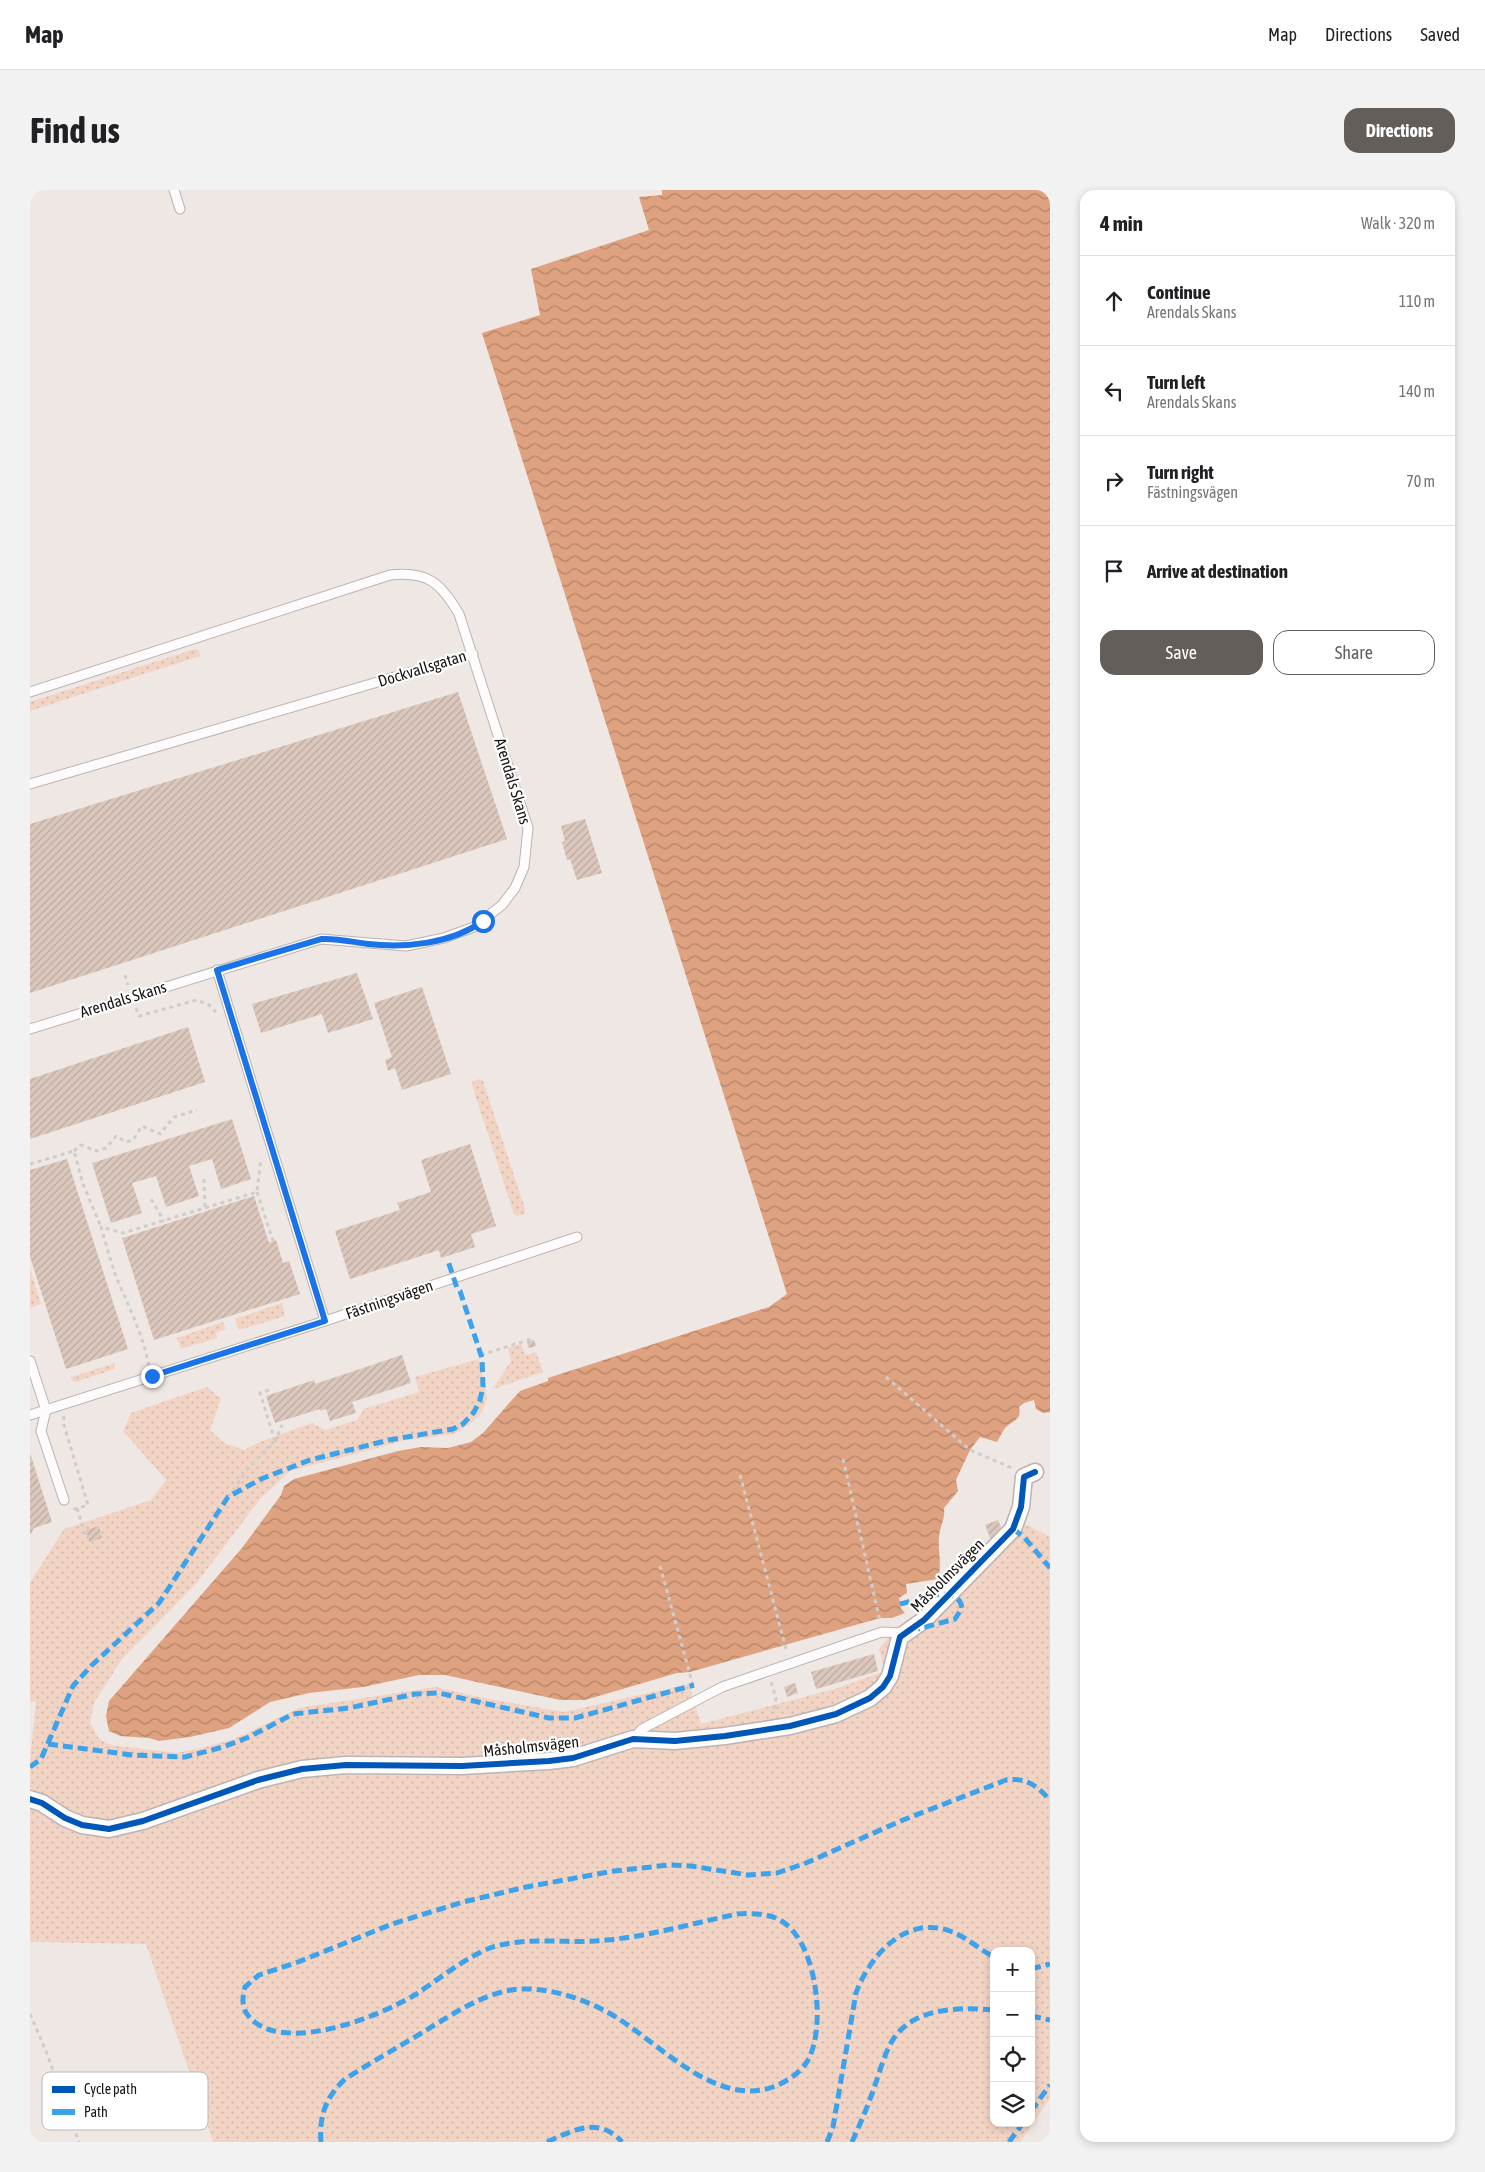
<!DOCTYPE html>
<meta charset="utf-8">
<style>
:root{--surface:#fff;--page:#f2f2f2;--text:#202124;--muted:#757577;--line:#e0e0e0;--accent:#635e5a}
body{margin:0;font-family:"Asap Condensed",sans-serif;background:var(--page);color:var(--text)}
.controls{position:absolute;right:15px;bottom:15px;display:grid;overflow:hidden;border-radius:10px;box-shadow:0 2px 8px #0003}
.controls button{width:45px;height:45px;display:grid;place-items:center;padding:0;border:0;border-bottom:1px solid var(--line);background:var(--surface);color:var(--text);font:25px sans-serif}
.stop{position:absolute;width:15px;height:15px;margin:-11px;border:4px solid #1a73e8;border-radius:50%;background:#fff}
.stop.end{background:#1a73e8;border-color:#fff;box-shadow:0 1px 5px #0008}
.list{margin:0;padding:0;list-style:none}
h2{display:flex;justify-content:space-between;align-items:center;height:65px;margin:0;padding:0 20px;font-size:21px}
h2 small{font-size:16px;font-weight:400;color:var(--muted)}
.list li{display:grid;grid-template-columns:32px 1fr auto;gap:15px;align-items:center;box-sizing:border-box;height:90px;padding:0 20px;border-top:1px solid var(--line)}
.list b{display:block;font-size:19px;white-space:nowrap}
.list p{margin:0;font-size:16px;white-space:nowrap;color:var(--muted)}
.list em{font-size:16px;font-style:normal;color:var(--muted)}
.actions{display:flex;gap:10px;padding:15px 20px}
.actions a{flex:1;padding:11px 0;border:1px solid var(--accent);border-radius:15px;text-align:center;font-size:18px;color:var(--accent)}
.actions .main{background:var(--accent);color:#fff}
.icon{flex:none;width:28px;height:28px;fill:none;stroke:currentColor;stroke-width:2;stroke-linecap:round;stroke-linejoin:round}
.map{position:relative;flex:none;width:1020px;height:1952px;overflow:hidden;border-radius:15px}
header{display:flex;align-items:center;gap:30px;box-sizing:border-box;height:70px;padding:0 25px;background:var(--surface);border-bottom:1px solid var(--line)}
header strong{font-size:24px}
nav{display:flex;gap:28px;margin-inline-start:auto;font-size:18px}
.intro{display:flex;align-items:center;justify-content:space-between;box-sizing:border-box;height:120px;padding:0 30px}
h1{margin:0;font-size:35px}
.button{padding:12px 22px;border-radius:15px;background:var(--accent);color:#fff;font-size:18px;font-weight:700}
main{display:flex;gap:30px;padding:0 30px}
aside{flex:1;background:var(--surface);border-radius:15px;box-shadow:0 2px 8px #0003}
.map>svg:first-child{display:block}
.grass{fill:url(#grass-dots);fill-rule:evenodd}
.water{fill:url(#water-waves)}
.building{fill:url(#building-hatch)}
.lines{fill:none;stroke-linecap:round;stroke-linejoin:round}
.lane-casing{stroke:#bbb4b2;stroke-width:11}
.street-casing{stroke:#bbb4b2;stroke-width:19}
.path{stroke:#cfcdcc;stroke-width:3;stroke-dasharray:4 4;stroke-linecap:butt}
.lane{stroke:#fdfbfb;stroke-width:9}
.street{stroke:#fdfbfb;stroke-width:16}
.quiet{stroke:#3da2ea;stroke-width:5;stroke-dasharray:10 5;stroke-linecap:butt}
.cycleway-casing{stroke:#fff;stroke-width:9}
.cycleway{stroke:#0057b8;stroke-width:6}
.route{stroke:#1a73e8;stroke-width:6}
.labels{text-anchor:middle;stroke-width:4.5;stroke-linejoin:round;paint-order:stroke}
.street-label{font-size:16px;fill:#181411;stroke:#fff}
.key{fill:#fff;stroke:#bab8b8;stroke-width:1}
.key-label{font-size:14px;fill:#181411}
</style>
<header>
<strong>Map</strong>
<nav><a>Map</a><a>Directions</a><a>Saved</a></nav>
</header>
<div class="intro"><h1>Find us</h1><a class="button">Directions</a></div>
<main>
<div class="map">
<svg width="1020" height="1952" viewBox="0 0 1020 1952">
<defs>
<pattern id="grass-dots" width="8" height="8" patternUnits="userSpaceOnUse" patternTransform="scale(1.25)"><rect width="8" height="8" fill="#f2d4c5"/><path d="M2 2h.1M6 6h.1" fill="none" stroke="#cfb5a8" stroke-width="1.8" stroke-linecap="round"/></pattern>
<pattern id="water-waves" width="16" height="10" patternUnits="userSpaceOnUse" patternTransform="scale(1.25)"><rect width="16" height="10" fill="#dea280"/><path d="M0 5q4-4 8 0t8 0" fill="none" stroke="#b38367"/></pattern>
<pattern id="building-hatch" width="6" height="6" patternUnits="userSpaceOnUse" patternTransform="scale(1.25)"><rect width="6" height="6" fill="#dbc7bc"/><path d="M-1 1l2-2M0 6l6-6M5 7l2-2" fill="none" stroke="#bbaaa1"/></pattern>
</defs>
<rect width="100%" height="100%" fill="#efe7e3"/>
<g class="grass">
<path d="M165,459L169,460L170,466L0,521V512Z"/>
<path d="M450,889L453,891L495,1019L494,1024L487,1026L484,1024L442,895L443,891Z"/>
<path d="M0,1078L11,1114L0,1118Z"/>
<path d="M252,1113L255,1126L209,1140L205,1129Z"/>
<path d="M193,1132L196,1139L186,1143L187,1148L151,1159L147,1148Z"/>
<path d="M491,1154L495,1165L506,1162L513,1182L463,1199L481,1171L478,1158Z"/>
<path d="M449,1169L457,1208L452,1222L439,1235L424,1244L377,1250L260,1281L231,1308L165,1395L92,1469L64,1513L60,1532L69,1549L81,1555L146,1563L172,1558L204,1549L269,1518L406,1497L453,1508L534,1522L659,1494L671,1534L805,1499L855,1481L849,1459L859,1447L877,1450L992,1332L1020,1347V1908L990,1952H183L116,1754L0,1752V1570L6,1511L0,1512V1393L34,1339L121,1310L136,1290L93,1241L101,1223L177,1197L191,1209L180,1240L194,1253L214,1260L232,1251L282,1233L295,1240L327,1230L334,1219L389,1202L385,1187ZM964,1761H1001V1933H964Z"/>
<path d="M85,1173V1179L45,1192L41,1190V1187Z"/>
</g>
<path class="water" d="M632,0H1020V1222L1013,1223L1006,1219L1004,1210L994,1213L989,1217C992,1229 984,1230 976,1237C973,1240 970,1247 967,1252L950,1247L940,1260L926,1290L928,1301L914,1318C915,1329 912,1331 910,1341C906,1357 913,1372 908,1389L876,1394L877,1403L869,1408L871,1419L875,1423L862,1428H850L660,1482L647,1483L555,1510H530L415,1485H389L333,1497L279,1503L240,1512L199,1538L160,1547L129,1551L119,1548L90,1546L79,1541L76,1526L79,1511L212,1358L251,1305L254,1296L264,1289L368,1261L391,1257L418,1258L441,1252L453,1243L490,1201L518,1191V1188L739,1117L757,1104L452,143L510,125L501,79L619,40L609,7L632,5Z"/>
<g class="building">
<path d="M428,502L477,649L0,803V634Z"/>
<path d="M555,629L572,683L547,690L540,669L537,670L532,652L535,651L531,636Z"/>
<path d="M327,783L343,829L298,843L292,824L231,843L222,814Z"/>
<path d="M392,797L421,884L372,900L365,878L358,881L355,870L362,867L344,813Z"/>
<path d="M158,837L175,892L0,949V889Z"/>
<path d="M202,929L221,989L191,999L182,969L159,976L169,1006L136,1017L126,986L102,993L112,1023L81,1033L62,973Z"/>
<path d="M440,954L466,1036L441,1044L445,1057L411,1068L409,1060L320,1089L305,1041L370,1020L367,1013L401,1002L391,970Z"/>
<path d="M37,969L98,1159L36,1179L0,1067V980Z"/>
<path d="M224,1006L239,1053L246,1050L253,1073L259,1071L270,1104L124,1150L92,1048Z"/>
<path d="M504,1150L506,1156L499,1158L497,1152Z"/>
<path d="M372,1165L381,1193L322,1212L326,1223L300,1231L296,1219L290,1221V1219L245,1233L236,1206L284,1190L285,1194Z"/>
<path d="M0,1263L22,1332L4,1338L0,1345Z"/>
<path d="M968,1330L974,1345L961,1350L955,1335Z"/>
<path d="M69,1336L72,1348L59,1352L56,1340Z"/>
<path d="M844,1464L848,1481L786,1499L781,1482Z"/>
<path d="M765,1493L768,1503L757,1507L754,1497Z"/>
</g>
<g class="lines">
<g class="lane-casing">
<g id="lane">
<path d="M144,0L150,19"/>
<path d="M0,502L360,385C398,381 411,393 429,424L498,638L494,677L485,698L472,715L444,737L414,748L376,756L291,749L0,839"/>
<path d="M0,594L443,464"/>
<path d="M187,780L295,1131"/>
<path d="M0,1171L16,1220L11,1241L34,1310"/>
<path d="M0,1225L295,1131L547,1047"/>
<path d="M603,1549L612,1539L692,1497L852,1442L873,1443"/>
</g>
</g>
<g class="street-casing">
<path id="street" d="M0,1609L12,1613L35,1628L52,1635L79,1639L113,1631L228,1590L272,1579L316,1575L432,1576L519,1571L543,1568L603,1549L645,1551L695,1546L760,1536L806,1524L840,1508L853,1497L860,1486L870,1447L894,1430L983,1339L991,1317L994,1287L1005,1282"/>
</g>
<g class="path">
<path d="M95,785L98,795"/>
<path d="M106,818L109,826L167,810L179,815L186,822"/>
<path d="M44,961L51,955L67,961L76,958L86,946L96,952L103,950L112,936L130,944L144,927L167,920"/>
<path d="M0,974L44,961L53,994L71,1037"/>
<path d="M174,989L175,1018"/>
<path d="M227,1002L243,1051"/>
<path d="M121,1009L134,1031"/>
<path d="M451,1165L504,1148"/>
<path d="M119,1176C113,1147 102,1123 90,1096C82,1078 77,1057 71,1037L93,1043L227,1002L231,968"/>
<path d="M856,1187L940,1260L982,1278"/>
<path d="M239,1200L230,1203L245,1251"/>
<path d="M34,1226L33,1232L58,1315L42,1320"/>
<path d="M813,1269L850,1431"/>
<path d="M710,1285L757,1463"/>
<path d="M198,1307L220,1276L245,1252L252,1235"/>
<path d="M47,1318L56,1348"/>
<path d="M630,1376L664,1499"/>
<path d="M741,1492L746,1508L743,1523"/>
<path d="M0,1824L16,1861L49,1952"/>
</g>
<use href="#lane" class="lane"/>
<use href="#street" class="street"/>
<g class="quiet">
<path d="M983,1339L994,1347L1020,1378"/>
<path d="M870,1414C887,1410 928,1392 932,1418L925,1429L888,1439"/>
<path d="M18,1554L102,1565L155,1567L193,1557L219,1547L263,1524L319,1518L385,1504L409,1503L519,1528H545L664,1495"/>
<path d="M0,1577L11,1569L43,1496L61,1476L129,1413L198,1307L231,1289L280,1270L359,1250L423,1239L433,1234L444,1222L450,1210L453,1197L452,1168L430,1101L427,1098L418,1071"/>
<path d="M1001,1779L1020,1774"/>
<path d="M1001,1826L1020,1830"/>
<path d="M1001,1921L1020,1895"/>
<path d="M291,1952C289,1925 296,1907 315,1889C340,1873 365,1859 390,1844C418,1827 448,1806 481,1800C513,1795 552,1808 579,1823C626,1849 683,1918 743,1897C756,1892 771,1883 778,1870C796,1837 787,1760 757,1735C743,1723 724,1723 707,1724C664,1733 620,1746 577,1750C538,1755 498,1745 460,1758C434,1768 407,1791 383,1806C347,1827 264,1860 226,1833C212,1823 211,1812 215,1797L229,1785L268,1772L362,1734L433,1712L496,1697L584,1681L639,1675L661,1676L718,1685L747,1683L776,1673L873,1630L976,1590C995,1587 1009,1596 1020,1611"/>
<path d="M517,1952C544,1940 569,1926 592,1952"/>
<path d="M797,1952L803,1937L826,1803C840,1765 876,1725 920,1741C936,1747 949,1759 964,1767"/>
<path d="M822,1952C830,1934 838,1916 844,1898C850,1882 854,1863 864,1848C885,1817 931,1817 964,1820"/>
<path d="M979,1952L993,1933"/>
</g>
<g class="cycleway-casing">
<path id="cycleway" d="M0,1609L12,1613L35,1628L52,1635L79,1639L113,1631L228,1590L272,1579L316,1575L432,1576L519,1571L543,1568L603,1549L645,1551L695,1546L760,1536L806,1524L840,1508L853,1497L860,1486L870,1447L894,1430L983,1339L991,1317L994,1287L1005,1282"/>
</g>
<use href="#cycleway" class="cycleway"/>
</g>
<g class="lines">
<path class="route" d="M122,1186L295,1131L187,780L291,749C307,748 322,752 338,754C376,758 421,754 453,731"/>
</g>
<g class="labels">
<g class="street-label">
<text transform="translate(392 478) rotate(-17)" y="6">Dockvallsgatan</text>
<text transform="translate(483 591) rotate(73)" y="6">Arendals Skans</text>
<text transform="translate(93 809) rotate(-17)" y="6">Arendals Skans</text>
<text transform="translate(359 1109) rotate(-19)" y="6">Fästningsvägen</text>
<text transform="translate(917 1385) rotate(-45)" y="6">Måsholmsvägen</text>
<text transform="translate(501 1556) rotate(-6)" y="6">Måsholmsvägen</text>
</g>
</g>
<rect x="12" y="1882" width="166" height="58" rx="8" class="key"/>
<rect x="22" y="1896" width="23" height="7" fill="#0057b8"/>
<rect x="22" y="1919" width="23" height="6" fill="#3da2ea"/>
<g class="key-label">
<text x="54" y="1904">Cycle path</text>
<text x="54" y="1927">Path</text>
</g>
</svg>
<div class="controls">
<button>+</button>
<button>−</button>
<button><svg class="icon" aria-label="locate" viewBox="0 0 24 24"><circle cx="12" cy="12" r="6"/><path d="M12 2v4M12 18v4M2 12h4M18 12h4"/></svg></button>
<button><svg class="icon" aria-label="layers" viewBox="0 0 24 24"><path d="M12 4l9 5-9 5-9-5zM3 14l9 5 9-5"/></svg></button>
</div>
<div class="stop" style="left:453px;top:731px"></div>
<div class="stop end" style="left:122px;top:1186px"></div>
</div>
<aside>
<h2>4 min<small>Walk · 320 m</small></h2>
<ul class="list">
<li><svg class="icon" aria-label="ahead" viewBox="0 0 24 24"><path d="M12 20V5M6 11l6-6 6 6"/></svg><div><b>Continue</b><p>Arendals Skans</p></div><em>110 m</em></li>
<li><svg class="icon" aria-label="left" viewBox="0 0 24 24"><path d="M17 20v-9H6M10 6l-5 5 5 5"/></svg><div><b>Turn left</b><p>Arendals Skans</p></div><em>140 m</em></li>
<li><svg class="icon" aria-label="right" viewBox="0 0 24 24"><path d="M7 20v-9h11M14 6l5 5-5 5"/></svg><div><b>Turn right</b><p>Fästningsvägen</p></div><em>70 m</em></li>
<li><svg class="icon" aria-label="arrive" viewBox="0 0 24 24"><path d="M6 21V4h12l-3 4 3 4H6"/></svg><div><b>Arrive at destination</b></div></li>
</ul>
<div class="actions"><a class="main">Save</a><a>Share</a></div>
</aside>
</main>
